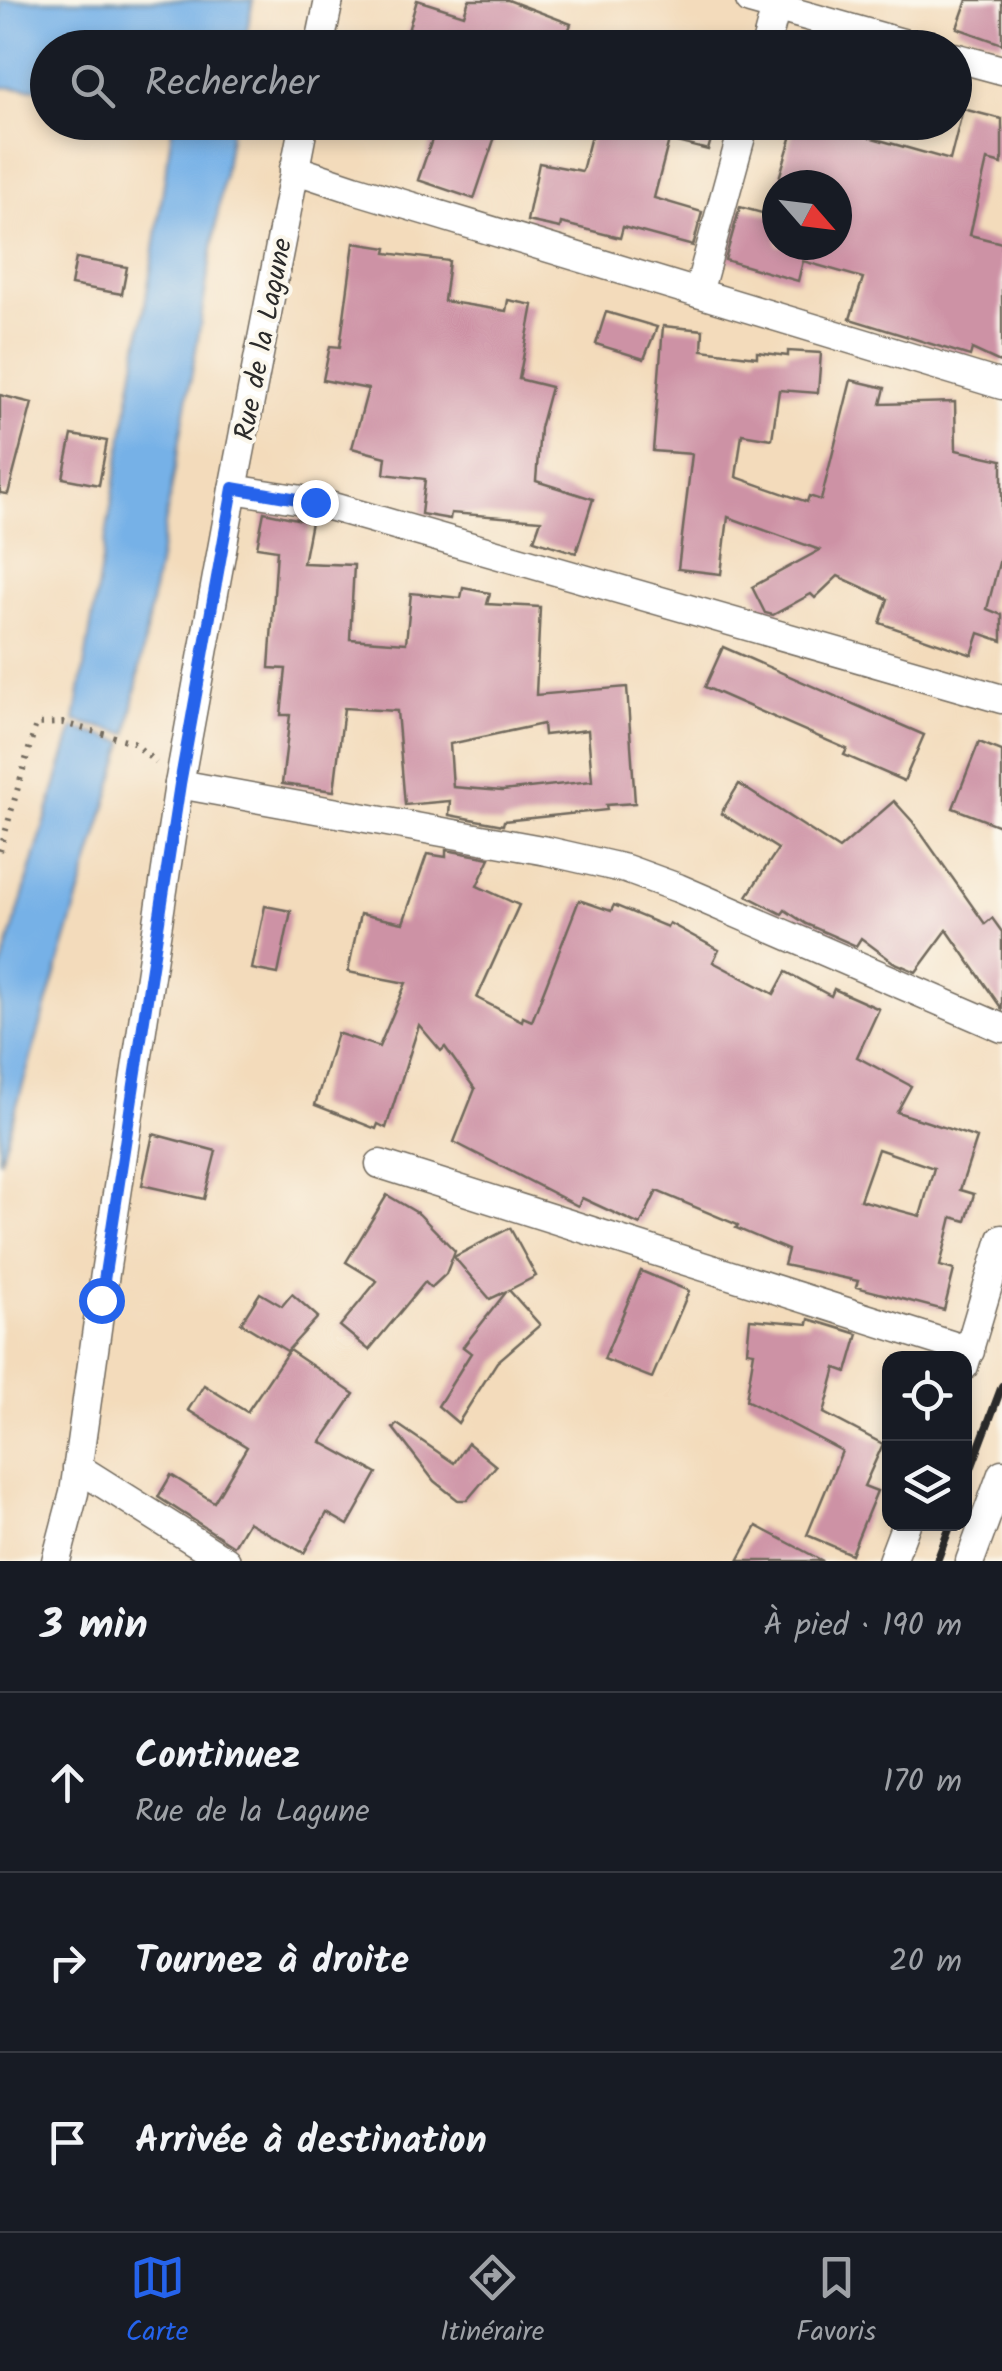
<!DOCTYPE html>
<html lang="fr">
<meta charset="utf-8">
<style>
:root{--surface:#171b24;--page:#20242c;--text:#f1f3f6;--muted:#9ea1a6;--line:#363941;--accent:#2563eb}
body{margin:0;font-family:Kalam,sans-serif;background:var(--page);color:var(--text)}
.controls{position:absolute;right:30px;bottom:30px;display:grid;overflow:hidden;border-radius:20px;box-shadow:0 5px 15px #0003}
.controls button{width:90px;height:90px;display:grid;place-items:center;padding:0;border:0;border-bottom:2px solid var(--line);background:var(--surface);color:var(--text);font:50px sans-serif}
.compass{position:absolute;left:762px;top:170px;width:90px;height:90px;border-radius:50%;background:var(--surface);box-shadow:0 5px 15px #0003;rotate:118deg}
.stop{position:absolute;width:30px;height:30px;margin:-22px;border:8px solid #2563eb;border-radius:50%;background:#fff}
.stop.end{background:#2563eb;border-color:#fff;box-shadow:0 2px 10px #0008}
.list{margin:0;padding:0;list-style:none}
h2{display:flex;justify-content:space-between;align-items:center;height:130px;margin:0;padding:0 40px;font-size:42px}
h2 small{font-size:32px;font-weight:400;color:var(--muted)}
.list li{display:grid;grid-template-columns:65px 1fr auto;gap:30px;align-items:center;box-sizing:border-box;height:180px;padding:0 40px;border-top:2px solid var(--line)}
.list b{display:block;font-size:38px;white-space:nowrap}
.list p{margin:0;font-size:32px;white-space:nowrap;color:var(--muted)}
.list em{font-size:32px;font-style:normal;color:var(--muted)}
.icon{flex:none;width:55px;height:55px;fill:none;stroke:currentColor;stroke-width:2;stroke-linecap:round;stroke-linejoin:round}
.map{position:relative;flex:none;width:1002px;height:1561px;overflow:hidden}
.search{position:absolute;background:var(--surface);box-shadow:0 5px 15px #0003;left:30px;right:30px;top:30px;height:110px;display:flex;align-items:center;gap:25px;box-sizing:border-box;padding:0 35px;border-radius:55px;color:var(--muted);font-size:38px}
.sheet{height:670px;background:var(--surface)}
nav{display:flex;justify-content:space-around;align-items:center;box-sizing:border-box;height:140px;border-top:2px solid var(--line);background:var(--surface);font-size:28px;color:var(--muted)}
nav a{display:grid;justify-items:center;gap:5px}
nav .on{color:var(--accent)}
.map>svg:first-child{display:block}
.water{fill:#76b1e7;stroke:#506e89;stroke-width:2.5}
.building{fill:#cd92a5;fill-rule:evenodd}
.lines{fill:none;stroke-linecap:round;stroke-linejoin:round}
.minor-casing{stroke:#71695d;stroke-width:31}
.path{stroke:#71695d;stroke-width:6;stroke-dasharray:2.5 8;stroke-linecap:butt}
.minor{stroke:#fff;stroke-width:28}
.rail{stroke:#2b2b2b;stroke-width:8}
.route{stroke:#2563eb;stroke-width:12}
.labels{text-anchor:middle;stroke-width:8;stroke-linejoin:round;paint-order:stroke}
.street-label{font-size:28px;fill:#2b2b2b;stroke:#fbf7ec}
</style>
<div class="map">
<svg width="1002" height="1561" viewBox="0 0 1002 1561">
<rect width="100%" height="100%" fill="#fbf7ec"/>
<filter id="ink" filterUnits="userSpaceOnUse"><feTurbulence type="fractalNoise" baseFrequency=".01" numOctaves="2"/><feDisplacementMap in="SourceGraphic" scale="20" xChannelSelector="R" yChannelSelector="G"/><feConvolveMatrix kernelMatrix="1 2 1 2 8 2 1 2 1" color-interpolation-filters="sRGB"/></filter>
<filter id="wash" filterUnits="userSpaceOnUse"><feTurbulence type="fractalNoise" baseFrequency=".0048" numOctaves="4" result="noise"/><feDisplacementMap in="SourceGraphic" scale="40" xChannelSelector="R" yChannelSelector="G"/><feGaussianBlur stdDeviation="2.25" result="paint"/><feColorMatrix in="noise" values="0 0 0 0 0 0 0 0 0 0 0 0 0 0 0 0 0 1.4 0 .05"/><feComposite in="paint" operator="in"/></filter>
<g filter="url(#wash)">
<rect width="100%" height="100%" fill="#f3dbbb"/>
<g class="water">
<path d="M0,0H253L244,47L48,48L47,89L0,87Z"/>
<path d="M173,123H232L198,338L128,734L75,721L152,263Z"/>
<path d="M73,728L125,742L0,1162V973Z"/>
</g>
<g id="blocks">
<g class="building">
<path d="M417,0L464,15L469,0H508L571,24L562,48H534L499,34L495,48H403Z"/>
<path d="M967,0H1002V44L957,28Z"/>
<path d="M963,109L1002,119V164L987,160L970,235L1002,243V363L972,349L970,356L850,319L863,278L803,261L798,281L725,260L740,207L777,217V245H837V185H777L796,122H871L869,137L950,160Z"/>
<path d="M438,122H500L474,199L418,180Z"/>
<path d="M610,122H716L708,150L669,140L654,198L702,212L693,246L623,227L620,238L561,223L560,228L527,221L539,163L582,171L593,128L608,132Z"/>
<path d="M354,243L387,248L386,253L449,261L444,301L506,311L508,300L533,305L519,379L551,387L540,428L536,481L593,499L576,553L534,540L541,520L451,513L450,519L421,514L425,479L384,474L386,457L352,448L368,389L323,380L330,346L340,347Z"/>
<path d="M76,258L127,267L122,294L71,285Z"/>
<path d="M606,312L657,327L644,359L596,344Z"/>
<path d="M663,326L703,330L702,350L757,357V352L788,356V351L821,353L818,393L779,390L772,439L742,434L736,477L807,502L809,496L821,500L851,380L885,388L881,404L955,402L956,450L1002,460V551L987,609L1002,615V641L979,633L972,655L880,623L888,599L838,576L815,598L811,594L773,615L765,613L752,587L820,550L728,517L721,574L678,569L692,454L653,451Z"/>
<path d="M0,395L32,403L8,494L0,493Z"/>
<path d="M72,435L107,441L99,485L63,478Z"/>
<path d="M264,512L311,522L303,563L354,565L350,639L406,643L411,593L461,598L463,588L490,593L487,604L540,607L536,695L627,687L635,803L606,805L607,810L504,821L503,825L449,815L450,801L405,805L397,711L344,708L334,791L282,784L290,715H281L286,669L269,668L277,550L257,547ZM543,724L544,735L588,730L592,781L502,791L453,787L450,744Z"/>
<path d="M723,647L924,735L904,781L844,755L847,749L705,687Z"/>
<path d="M979,742L1002,751V827L953,808Z"/>
<path d="M739,784L839,849L894,801L913,822L985,924L992,918L1002,932V1009L947,930L916,972L893,962L861,938L856,946L806,924L785,910L782,914L747,896L778,849L721,813Z"/>
<path d="M446,850L490,858L477,886L519,905L477,998L522,1021L523,1017L532,1021L579,900L611,911L614,905L667,927L669,923L719,950L713,962L774,994L786,972L831,996L834,989L879,1009L857,1057L911,1086L897,1112L977,1138L960,1190L974,1194L966,1221L952,1217L940,1266L954,1270L944,1310L856,1287L858,1281L784,1265L788,1250L736,1228L738,1225L657,1191L640,1225L582,1198L578,1206L454,1142L475,1089L445,1047L441,1051L419,1025L386,1128L378,1124L376,1129L315,1105L337,1033L379,1047L406,983L348,972L360,914L403,923L427,854L446,857ZM878,1149L934,1168L920,1216L860,1200Z"/>
<path d="M265,906L291,911L278,974L252,969Z"/>
<path d="M153,1134L216,1151L204,1199L142,1185Z"/>
<path d="M387,1195L419,1214L455,1251L446,1274L431,1288L425,1282L369,1350L340,1326L377,1281L346,1262Z"/>
<path d="M510,1228L536,1276L509,1290L540,1325L497,1362L458,1423L438,1406L471,1353L463,1347L507,1291L490,1299L454,1257Z"/>
<path d="M641,1271L689,1291L652,1378L604,1359Z"/>
<path d="M260,1293L282,1306L292,1294L318,1317L287,1351L241,1323Z"/>
<path d="M750,1319L808,1324L809,1319L858,1334L847,1372L836,1368L824,1413L883,1444L864,1486L877,1491L851,1554L807,1535L842,1451L746,1400L754,1352L747,1351Z"/>
<path d="M289,1350L354,1394L321,1442L377,1473L348,1525L327,1513L304,1553L248,1522L234,1546L158,1497L171,1475L214,1502L247,1447L188,1410L204,1385L247,1412Z"/>
<path d="M397,1424L454,1463L468,1443L496,1466L467,1500H458L434,1481L393,1428Z"/>
<path d="M757,1526L823,1561H738Z"/>
</g>
</g>
</g>
<g filter="url(#ink)">
<use href="#blocks" fill-opacity="0" stroke="#71695d" stroke-width="2.5"/>
<g class="lines">
<g class="minor-casing">
<g id="minor">
<path d="M750,0L920,48"/>
<path d="M319,48L329,0"/>
<path d="M765,48L776,7"/>
<path d="M954,57L1002,70"/>
<path d="M294,169L354,189L1002,385"/>
<path d="M698,293L745,122"/>
<path d="M233,489L315,502L1002,699"/>
<path d="M179,784L547,851L626,869L678,888L1002,1028"/>
<path d="M380,1164L970,1351"/>
<path d="M964,1366L1002,1239"/>
<path d="M77,1467L226,1561"/>
<path d="M56,1561L74,1493L101,1300L179,784L233,489L304,122"/>
<path d="M892,1561L906,1524"/>
<path d="M970,1561L1002,1474"/>
</g>
</g>
<path class="path" d="M0,851L36,724L63,723L133,742L156,763"/>
<use href="#minor" class="minor"/>
<g class="rail">
<path d="M964,1487L1002,1386"/>
<path d="M937,1561L951,1524"/>
</g>
</g>
</g>
<g class="lines" filter="url(#ink)">
<path class="route" d="M101,1300L180,784L233,488L315,502"/>
</g>
<g class="labels">
<g class="street-label">
<text transform="translate(262 339) rotate(-79)" y="10">Rue de la Lagune</text>
</g>
</g>
</svg>
<div class="controls">
<button><svg class="icon" aria-label="locate" viewBox="0 0 24 24"><circle cx="12" cy="12" r="6"/><path d="M12 2v4M12 18v4M2 12h4M18 12h4"/></svg></button>
<button><svg class="icon" aria-label="layers" viewBox="0 0 24 24"><path d="M12 4l9 5-9 5-9-5zM3 14l9 5 9-5"/></svg></button>
</div>
<svg class="compass" viewBox="-18 -18 36 36"><path d="M0-13l5 13h-10z" fill="#e53935"/><path d="M0 13l5-13h-10z" fill="#9ea1a6"/></svg>
<div class="stop" style="left:101px;top:1300px"></div>
<div class="stop end" style="left:315px;top:502px"></div>
<div class="search"><svg class="icon" aria-label="search" viewBox="0 0 24 24"><circle cx="10" cy="10" r="6"/><path d="M15 15l6 6"/></svg>Rechercher</div>
</div>
<section class="sheet">
<h2>3 min<small>À pied · 190 m</small></h2>
<ul class="list">
<li><svg class="icon" aria-label="ahead" viewBox="0 0 24 24"><path d="M12 20V5M6 11l6-6 6 6"/></svg><div><b>Continuez</b><p>Rue de la Lagune</p></div><em>170 m</em></li>
<li><svg class="icon" aria-label="right" viewBox="0 0 24 24"><path d="M7 20v-9h11M14 6l5 5-5 5"/></svg><div><b>Tournez à droite</b></div><em>20 m</em></li>
<li><svg class="icon" aria-label="arrive" viewBox="0 0 24 24"><path d="M6 21V4h12l-3 4 3 4H6"/></svg><div><b>Arrivée à destination</b></div></li>
</ul>
</section>
<nav>
<a class="on"><svg class="icon" aria-label="map" viewBox="0 0 24 24"><path d="M3 6l6-2 6 2 6-2v14l-6 2-6-2-6 2zM9 4v14M15 6v14"/></svg>Carte</a>
<a><svg class="icon" aria-label="directions" viewBox="0 0 24 24"><path d="M12 3l9 9-9 9-9-9zM9 14v-3h6M13 9l2 2-2 2"/></svg>Itinéraire</a>
<a><svg class="icon" aria-label="saved" viewBox="0 0 24 24"><path d="M7 4h10v16l-5-4-5 4z"/></svg>Favoris</a>
</nav>
